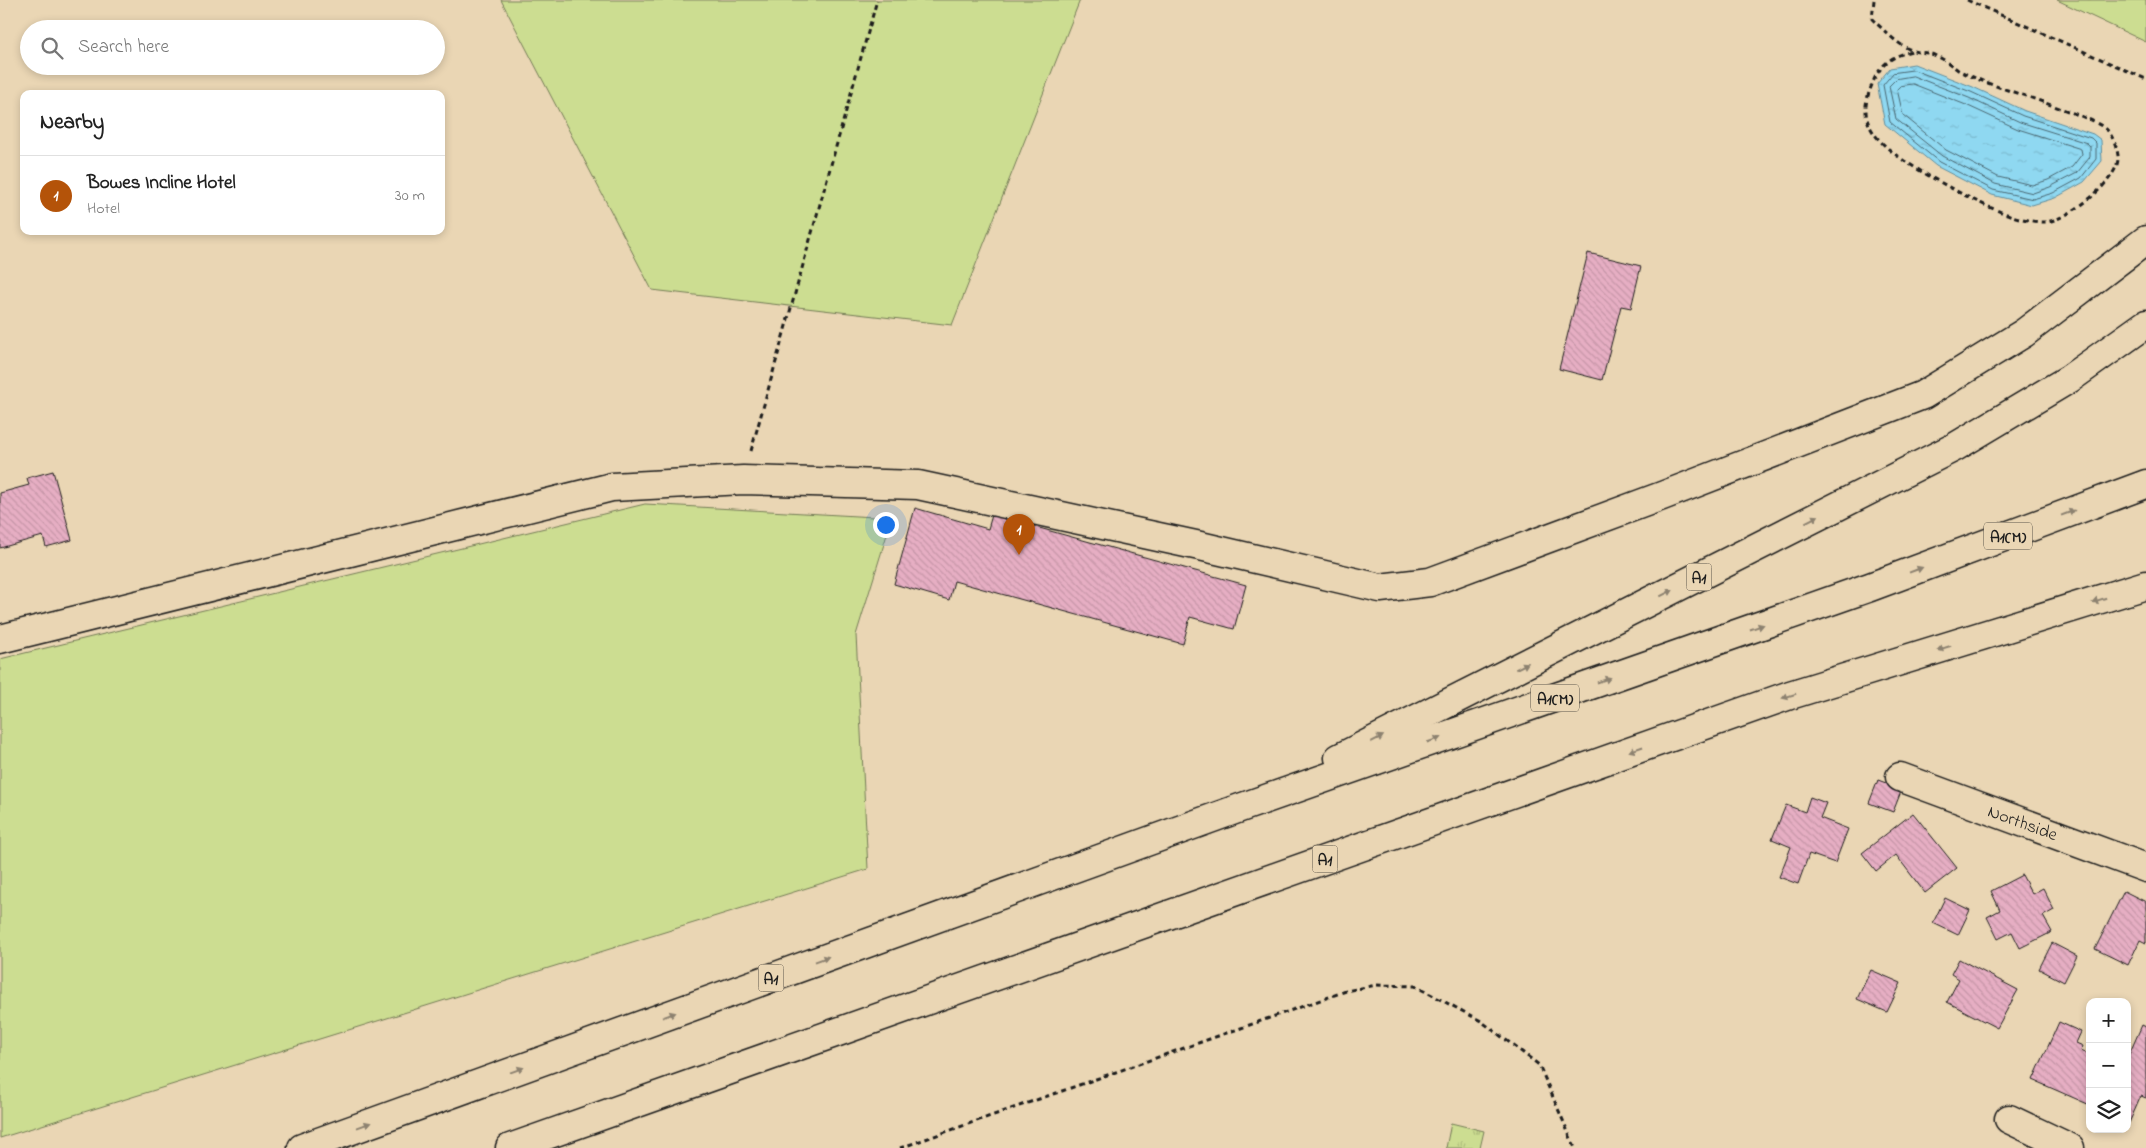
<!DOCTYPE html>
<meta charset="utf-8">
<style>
:root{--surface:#fff;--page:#f6f6f6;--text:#222;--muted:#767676;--line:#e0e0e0;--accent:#b45309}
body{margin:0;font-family:"Indie Flower",sans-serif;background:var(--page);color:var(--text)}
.controls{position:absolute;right:15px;bottom:15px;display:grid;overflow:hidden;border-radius:10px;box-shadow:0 2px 8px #0003}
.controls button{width:45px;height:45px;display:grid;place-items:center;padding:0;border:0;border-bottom:1px solid var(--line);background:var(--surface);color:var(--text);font:25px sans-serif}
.you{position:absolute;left:885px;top:524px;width:18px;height:18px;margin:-12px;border:4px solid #fff;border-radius:50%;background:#1a73e8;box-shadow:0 0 0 8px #1a73e833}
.badge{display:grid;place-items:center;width:32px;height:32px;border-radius:50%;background:var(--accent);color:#fff;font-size:16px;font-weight:700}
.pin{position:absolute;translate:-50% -41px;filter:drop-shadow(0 1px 2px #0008)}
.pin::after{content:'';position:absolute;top:26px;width:18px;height:15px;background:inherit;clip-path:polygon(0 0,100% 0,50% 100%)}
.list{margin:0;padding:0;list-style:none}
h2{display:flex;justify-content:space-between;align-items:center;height:65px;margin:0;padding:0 20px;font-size:21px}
h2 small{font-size:16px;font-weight:400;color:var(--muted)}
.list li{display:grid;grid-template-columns:32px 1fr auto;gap:15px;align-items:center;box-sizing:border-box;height:80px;padding:0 20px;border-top:1px solid var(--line)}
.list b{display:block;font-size:19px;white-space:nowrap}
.list p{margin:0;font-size:16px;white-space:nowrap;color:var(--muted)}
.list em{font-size:16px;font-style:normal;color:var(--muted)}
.icon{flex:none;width:28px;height:28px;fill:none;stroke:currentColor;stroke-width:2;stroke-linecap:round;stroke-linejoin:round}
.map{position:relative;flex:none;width:2146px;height:1148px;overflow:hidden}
.search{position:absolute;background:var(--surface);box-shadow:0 2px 8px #0003;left:20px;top:20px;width:425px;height:55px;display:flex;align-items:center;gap:12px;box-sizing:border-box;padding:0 18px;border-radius:28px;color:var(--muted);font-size:19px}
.panel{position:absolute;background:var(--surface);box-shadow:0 2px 8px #0003;left:20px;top:90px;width:425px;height:145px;border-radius:10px}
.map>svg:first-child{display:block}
.grass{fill:#ccdd91;stroke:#747c56}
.park{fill:url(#park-tufts);stroke:#747c56}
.water{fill:url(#water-ripples);stroke:#618d9c}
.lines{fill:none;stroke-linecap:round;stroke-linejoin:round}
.shore{stroke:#4a6771;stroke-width:1}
.building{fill:url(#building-back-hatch);stroke:#1c1c1c}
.minor-casing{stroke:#1c1c1c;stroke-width:31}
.highway-casing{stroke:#1c1c1c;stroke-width:31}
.path{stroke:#1c1c1c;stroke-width:3;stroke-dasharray:5 4;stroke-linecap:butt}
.minor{stroke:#ead6b4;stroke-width:28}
.highway{stroke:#ead6b4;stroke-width:28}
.oneway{fill:#8d8270}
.labels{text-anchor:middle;stroke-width:5;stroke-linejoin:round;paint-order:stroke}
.shield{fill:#ead6b4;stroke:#5a544a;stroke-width:1}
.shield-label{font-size:16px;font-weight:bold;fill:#1c1c1c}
.street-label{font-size:18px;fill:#1c1c1c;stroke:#ead6b4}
</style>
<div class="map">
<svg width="2146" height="1148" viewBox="0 0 2146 1148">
<defs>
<pattern id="park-tufts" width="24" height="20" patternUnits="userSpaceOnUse" patternTransform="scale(1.25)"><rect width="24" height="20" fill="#ccdd91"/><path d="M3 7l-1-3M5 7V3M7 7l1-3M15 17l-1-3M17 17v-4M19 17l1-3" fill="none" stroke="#afbd7c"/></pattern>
<pattern id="water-ripples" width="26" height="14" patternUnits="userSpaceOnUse" patternTransform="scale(1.25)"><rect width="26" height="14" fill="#8fd8f1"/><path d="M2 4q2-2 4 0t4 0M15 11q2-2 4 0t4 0" fill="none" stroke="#7bb9ce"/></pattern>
<pattern id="building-back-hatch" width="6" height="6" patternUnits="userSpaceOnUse" patternTransform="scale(1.25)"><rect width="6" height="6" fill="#e6aec3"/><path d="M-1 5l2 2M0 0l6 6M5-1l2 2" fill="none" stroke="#c595a7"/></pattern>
</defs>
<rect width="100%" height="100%" fill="#ead6b4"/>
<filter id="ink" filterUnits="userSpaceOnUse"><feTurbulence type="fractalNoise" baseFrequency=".02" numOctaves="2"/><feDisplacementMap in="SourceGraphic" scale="10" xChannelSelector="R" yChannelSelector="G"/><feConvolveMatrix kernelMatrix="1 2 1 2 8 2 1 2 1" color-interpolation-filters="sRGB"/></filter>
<g filter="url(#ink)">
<g class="grass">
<path d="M501,0H1080L952,325L652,290Z"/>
<path d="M2057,0H2146V42Z"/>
<path d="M645,504L892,518L856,635L868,869L0,1138V659Z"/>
</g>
<path class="park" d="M1451,1123L1484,1131L1480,1148H1446Z"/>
<path class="water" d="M1914,64L1973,87L2025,111L2093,134L2101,140L2102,161L2084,182L2055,198L2032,205L1992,195L1936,166L1885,124L1877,84L1890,68Z"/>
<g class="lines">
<g class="shore">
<path d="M1914,70L1971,92L2023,116L2091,138L2096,143V159L2081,178L2053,193L2033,199L1993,190L1939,162L1890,122L1883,85L1893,73Z"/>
<path d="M1913,76L1969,98L2020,122L2087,143L2090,146V157L2077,173L2050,187L2033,193L1995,184L1942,156L1896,119L1889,86L1896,79Z"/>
<path d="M1913,84L1966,105L2018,129L2081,149L2082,154L2072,167L2048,180L2032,185L1998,177L1946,150L1903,115L1897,89L1900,86Z"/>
</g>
</g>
<g class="building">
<path d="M1588,253L1641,266L1631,308L1621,306L1602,380L1559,369Z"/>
<path d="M53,471L72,540L46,547L43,536L0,548V493L29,485L27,478Z"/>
<path d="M915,508L988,529L992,515L1246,585L1234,629L1190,617L1183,644L954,581L949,600L894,584Z"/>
<path d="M1878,780L1902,789L1893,812L1869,803Z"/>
<path d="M1810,797L1826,803L1820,818L1848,829L1835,863L1809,854L1798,884L1779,877L1791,847L1772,839L1786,805L1805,812Z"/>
<path d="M1913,813L1957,868L1925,893L1896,855L1876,871L1862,853Z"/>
<path d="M2022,875L2032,894L2043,888L2054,910L2043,916L2052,932L2020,948L2012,932L1998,939L1987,917L2000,910L1991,891Z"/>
<path d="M2124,891L2146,902V943L2140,940L2128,965L2095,949Z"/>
<path d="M1945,898L1970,910L1958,935L1933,923Z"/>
<path d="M2052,943L2077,956L2064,982L2039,969Z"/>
<path d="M1959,959L2018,990L1997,1028L1947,1002L1959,979L1951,974Z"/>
<path d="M1871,970L1901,983L1887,1012L1857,999Z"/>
<path d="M2059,1022L2081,1032L2076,1043L2083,1046L2081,1051L2090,1055V1105L2033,1080Z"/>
<path d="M2142,1025L2146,1027V1098L2141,1096L2129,1123L2127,1122V1059Z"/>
</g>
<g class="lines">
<g class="minor-casing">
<g id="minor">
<path d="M0,639L612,487L743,480L918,485L1200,546L1380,588L1430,582L1662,496L1923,395L2024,333L2146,240"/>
<path id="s1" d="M1900,777L2146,868"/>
<path d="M2009,1119L2070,1148"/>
</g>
</g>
<g class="highway-casing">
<g id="highway">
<path d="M1339,758L1955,447L2069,379L2146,324"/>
<path d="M302,1148L1240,808L1870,587L2146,484"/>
<path d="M510,1148L1790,695L2146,585"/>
</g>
</g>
<g class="path">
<path d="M1874,0L1872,19C1884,30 1898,46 1914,51C1921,53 1929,52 1936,56C1944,59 1951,65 1958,70C1985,84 2015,92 2043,102C2058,108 2098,120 2108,131C2113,136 2119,153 2118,159C2117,182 2066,222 2044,222C2010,222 1958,192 1929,176C1907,163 1866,140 1866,111C1865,101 1870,90 1873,82C1881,63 1894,55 1913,51"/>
<path d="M1967,0L2146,79"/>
<path d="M751,451L877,0"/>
<path d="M900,1148L1346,991L1376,985L1415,986L1481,1021L1539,1065L1575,1148"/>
</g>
<use href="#minor" class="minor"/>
<use href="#highway" class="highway"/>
</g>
<defs><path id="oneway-solid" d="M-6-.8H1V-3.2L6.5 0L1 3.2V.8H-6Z" transform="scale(1.25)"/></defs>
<g class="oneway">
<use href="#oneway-solid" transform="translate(2068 513) rotate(-21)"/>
<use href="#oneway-solid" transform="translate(1812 519) rotate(-27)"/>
<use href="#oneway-solid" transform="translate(1916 570) rotate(-21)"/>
<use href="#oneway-solid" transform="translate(1667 593) rotate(-27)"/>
<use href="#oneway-solid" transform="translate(2099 600) rotate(163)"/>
<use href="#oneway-solid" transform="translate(1757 627) rotate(-19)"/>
<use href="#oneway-solid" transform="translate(1944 648) rotate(163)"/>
<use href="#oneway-solid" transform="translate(1522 666) rotate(-27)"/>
<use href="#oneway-solid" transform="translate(1604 680) rotate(-19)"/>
<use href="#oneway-solid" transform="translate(1789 696) rotate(162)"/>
<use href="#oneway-solid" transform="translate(1377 739) rotate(-27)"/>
<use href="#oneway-solid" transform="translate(1434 740) rotate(-19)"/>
<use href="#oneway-solid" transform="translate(1636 749) rotate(161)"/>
<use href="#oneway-solid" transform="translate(822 959) rotate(-20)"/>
<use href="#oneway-solid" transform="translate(669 1015) rotate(-20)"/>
<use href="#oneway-solid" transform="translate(517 1070) rotate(-20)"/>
<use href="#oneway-solid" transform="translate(364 1125) rotate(-20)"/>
</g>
</g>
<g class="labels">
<g class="shield">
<rect x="1984" y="522.5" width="48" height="27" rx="4"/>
<rect x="1686.5" y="563.5" width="25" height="27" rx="4"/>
<rect x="1531" y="684.5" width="48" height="27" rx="4"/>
<rect x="1312.5" y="845.5" width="25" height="27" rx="4"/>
<rect x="758.5" y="964.5" width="25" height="27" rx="4"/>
</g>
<g class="shield-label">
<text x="2008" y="542">A1(M)</text>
<text x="1699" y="583">A1</text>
<text x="1555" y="704">A1(M)</text>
<text x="1325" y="865">A1</text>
<text x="771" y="984">A1</text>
</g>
<g class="street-label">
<text dy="6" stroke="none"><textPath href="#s1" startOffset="131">Northside</textPath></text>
</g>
</g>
</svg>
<div class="controls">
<button>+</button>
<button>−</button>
<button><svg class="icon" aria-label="layers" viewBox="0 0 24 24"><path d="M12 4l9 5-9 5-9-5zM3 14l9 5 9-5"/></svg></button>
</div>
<div class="you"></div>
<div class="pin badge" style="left:1019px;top:555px">1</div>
<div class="search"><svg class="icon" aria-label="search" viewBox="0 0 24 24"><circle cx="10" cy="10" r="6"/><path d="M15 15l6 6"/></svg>Search here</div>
<section class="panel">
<h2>Nearby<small></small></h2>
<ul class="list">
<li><span class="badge">1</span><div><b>Bowes Incline Hotel</b><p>Hotel</p></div><em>30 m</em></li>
</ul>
</section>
</div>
